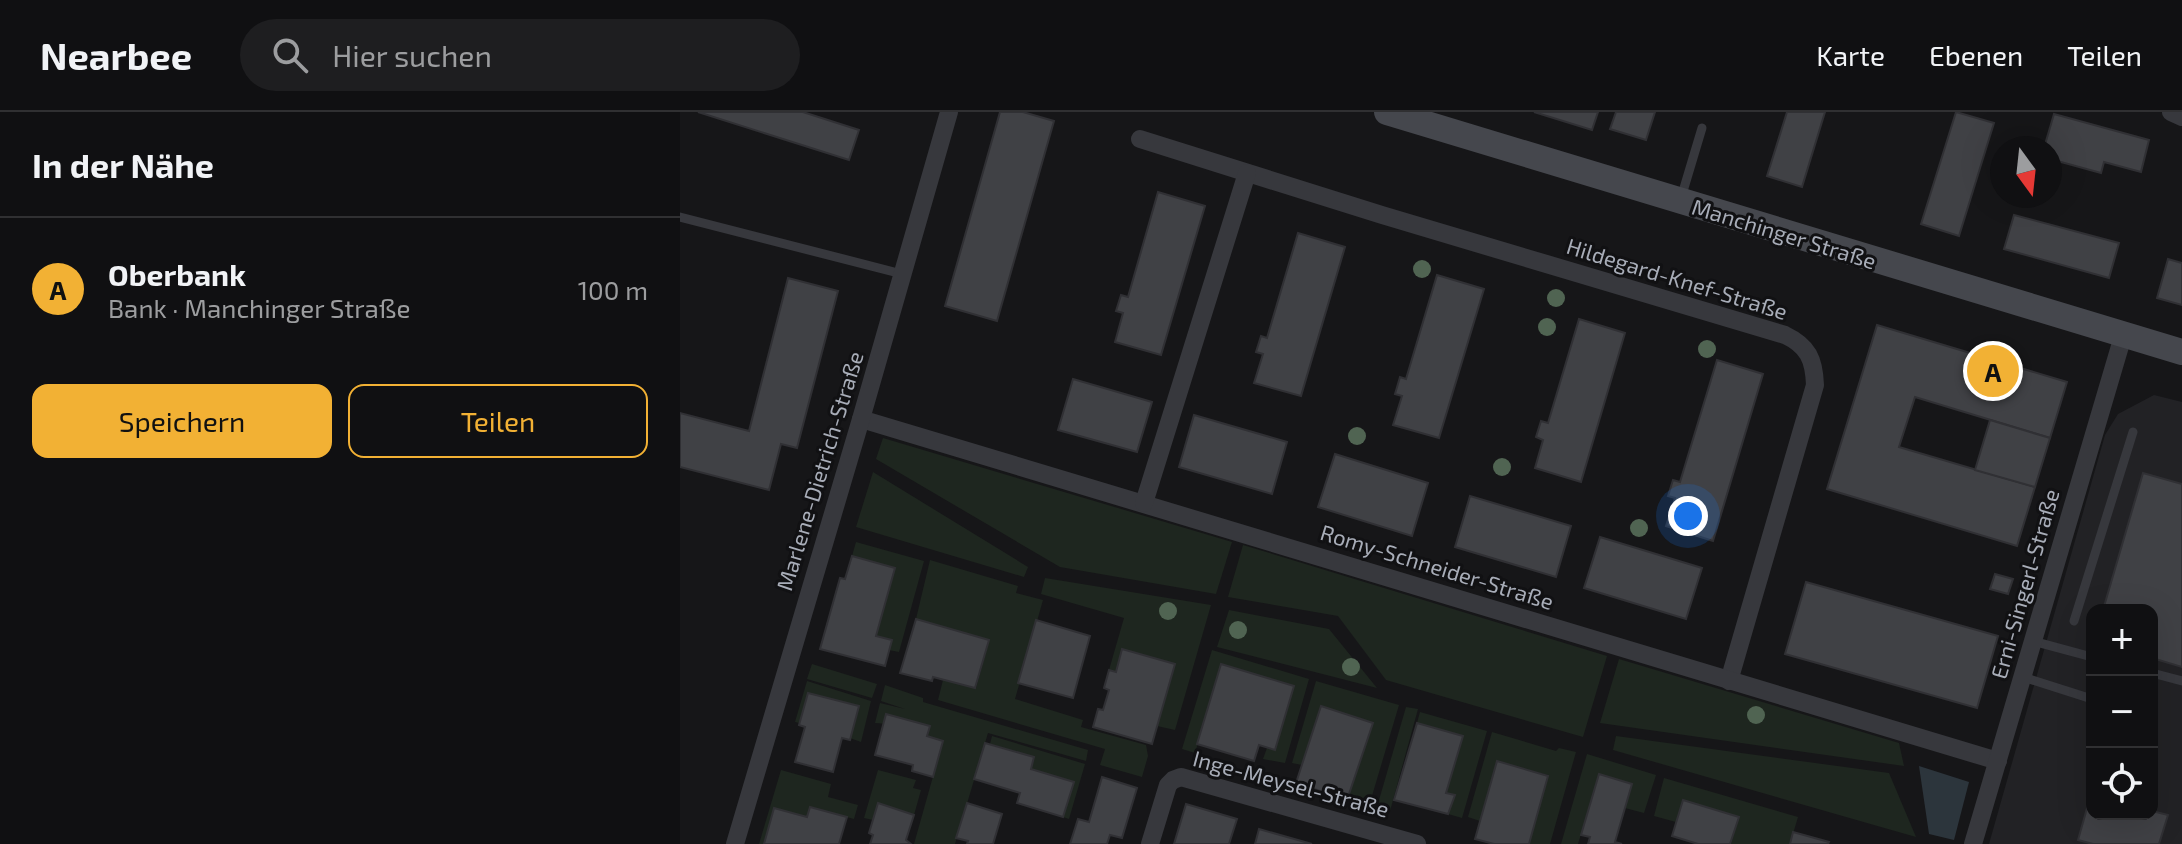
<!DOCTYPE html>
<html lang="de">
<meta charset="utf-8">
<style>
:root{--surface:#101012;--page:#1e1e20;--text:#f1f3f6;--muted:#9c9d9f;--line:#303032;--accent:#f2b134}
body{margin:0;font-family:"Exo 2",sans-serif;background:var(--page);color:var(--text)}
.controls{position:absolute;right:24px;bottom:24px;display:grid;overflow:hidden;border-radius:16px;box-shadow:0 8px 32px #0002}
.controls button{width:72px;height:72px;display:grid;place-items:center;padding:0;border:0;border-bottom:2px solid var(--line);background:var(--surface);color:var(--text);font:40px sans-serif}
.compass{position:absolute;left:1310px;top:24px;width:72px;height:72px;border-radius:50%;background:var(--surface);box-shadow:0 8px 32px #0002;rotate:165deg}
.you{position:absolute;left:1008px;top:404px;width:28px;height:28px;margin:-20px;border:6px solid #fff;border-radius:50%;background:#1a73e8;box-shadow:0 0 0 12px #1a73e833}
.badge{display:grid;place-items:center;width:52px;height:52px;border-radius:50%;background:var(--accent);color:#111;font-size:26px;font-weight:700}
.pin{position:absolute;translate:-50% -50%;border:4px solid #fff;box-shadow:0 2px 8px #0006}
.list{margin:0;padding:0;list-style:none}
h2{display:flex;justify-content:space-between;align-items:center;height:104px;margin:0;padding:0 32px;font-size:34px}
h2 small{font-size:26px;font-weight:400;color:var(--muted)}
.list li{display:grid;grid-template-columns:52px 1fr auto;gap:24px;align-items:center;box-sizing:border-box;height:144px;padding:0 32px;border-top:2px solid var(--line)}
.list b{display:block;font-size:30px;white-space:nowrap}
.list p{margin:0;font-size:26px;white-space:nowrap;color:var(--muted)}
.list em{font-size:26px;font-style:normal;color:var(--muted)}
.actions{display:flex;gap:16px;padding:24px 32px}
.actions a{flex:1;padding:18px 0;border:2px solid var(--accent);border-radius:16px;text-align:center;font-size:28px;color:var(--accent)}
.actions .main{background:var(--accent);color:#111}
.icon{flex:none;width:44px;height:44px;fill:none;stroke:currentColor;stroke-width:2;stroke-linecap:round;stroke-linejoin:round}
.map{position:relative;flex:none;width:1502px;height:732px;overflow:hidden}
header{display:flex;align-items:center;gap:48px;box-sizing:border-box;height:112px;padding:0 40px;background:var(--surface);border-bottom:2px solid var(--line)}
header strong{font-size:38px}
nav{display:flex;gap:44px;margin-inline-start:auto;font-size:28px}
.search{width:560px;height:72px;background:var(--page);display:flex;align-items:center;gap:20px;box-sizing:border-box;padding:0 28px;border-radius:44px;color:var(--muted);font-size:30px}
main{display:flex}
aside{flex:1;background:var(--surface)}
.map>svg:first-child{display:block}
.built{fill:#222225;fill-rule:evenodd}
.green{fill:#1e261f}
.water{fill:#2c353c}
.building{fill:#404145;stroke:#303034;stroke-width:2}
.lines{fill:none;stroke-linecap:round;stroke-linejoin:round}
.service{stroke:#37383d;stroke-width:9}
.minor{stroke:#37383d;stroke-width:18}
.secondary{stroke:#45474d;stroke-width:26}
.tree{fill:#506452}
.labels{text-anchor:middle;stroke-width:6;stroke-linejoin:round;paint-order:stroke}
.street-label{font-size:22px;fill:#a8adb8;stroke:#111113}
</style>
<header>
<strong>Nearbee</strong>
<div class="search"><svg class="icon" aria-label="search" viewBox="0 0 24 24"><circle cx="10" cy="10" r="6"/><path d="M15 15l6 6"/></svg>Hier suchen</div>
<nav><a>Karte</a><a>Ebenen</a><a>Teilen</a></nav>
</header>
<main>
<aside>
<h2>In der Nähe<small></small></h2>
<ul class="list">
<li><span class="badge">A</span><div><b>Oberbank</b><p>Bank · Manchinger Straße</p></div><em>100 m</em></li>
</ul>
<div class="actions"><a class="main">Speichern</a><a>Teilen</a></div>
</aside>
<div class="map">
<svg width="1502" height="732" viewBox="0 0 1502 732">
<rect width="100%" height="100%" fill="#161618"/>
<path class="built" d="M1474,283L1502,290V732H1309L1425,323L1438,302ZM1412,498H1472V702H1412Z"/>
<g class="green">
<path d="M203,326L552,430L536,482L380,455L196,347Z"/>
<path d="M193,360L348,455L344,465L176,415Z"/>
<path d="M176,430L244,449L219,540L209,538L212,528L196,524L214,456L172,444Z"/>
<path d="M563,433L927,544L903,625L706,568L658,504L548,485Z"/>
<path d="M250,448L338,474L336,481L363,488L335,587L403,608L401,615L466,633L468,644L462,665L420,653L425,637L258,588L263,568L296,576L309,529L236,507Z"/>
<path d="M365,466L531,493L495,618L477,614L442,537L436,560L429,558L444,506L361,482Z"/>
<path d="M549,498L649,517L697,576L537,535Z"/>
<path d="M532,538L629,567L605,651L583,647L587,636L595,637L541,553L515,641L502,637Z"/>
<path d="M939,547L1219,631L1224,654L920,611Z"/>
<path d="M132,552L197,572L192,586L127,567Z"/>
<path d="M127,569L191,589L181,630L170,626L178,594L128,581L120,611L115,610Z"/>
<path d="M636,569L719,593L689,694L667,688L692,612L641,595L622,653L612,651Z"/>
<path d="M205,573L243,586V590L408,638L406,649L308,621L275,732H234L263,629L247,624L250,615L195,611L200,591L225,597L201,589Z"/>
<path d="M726,595L738,597L710,699L697,695Z"/>
<path d="M740,600L807,619L782,706L768,702L774,683L766,681L783,624L737,611Z"/>
<path d="M812,620L876,639L879,636L896,640L870,732H849L868,663L817,650L800,709L788,705Z"/>
<path d="M312,624L405,652L389,707L383,705L394,670L351,657L354,645L310,632Z"/>
<path d="M936,624L1209,661L1236,725L933,638Z"/>
<path d="M907,642L976,663L964,701L945,696L952,672L919,663L898,732H881Z"/>
<path d="M101,658L151,672L148,685L178,693L174,707L130,695L127,705L94,696L84,732H79Z"/>
<path d="M198,658L236,668L233,676L241,678L234,703L199,692L193,708L184,706Z"/>
<path d="M984,666L1118,705L1110,732H1051L1058,705L1003,688L996,710L974,704Z"/>
</g>
<path class="water" d="M1239,654L1289,670L1274,728L1249,722Z"/>
<g class="building">
<path d="M18,0H123L179,18L169,48Z"/>
<path d="M320,0H343L374,9L317,209L265,194Z"/>
<path d="M854,0H918L912,18Z"/>
<path d="M936,0H975L966,28L930,17Z"/>
<path d="M1107,0H1145L1122,75L1087,64Z"/>
<path d="M1276,0L1314,11L1279,124L1241,112Z"/>
<path d="M1374,2L1469,28L1461,60L1424,50L1421,61L1370,47V36H1364Z"/>
<path d="M478,80L525,94L481,243L435,230L443,201L436,199L441,183L448,185Z"/>
<path d="M1334,103L1439,131L1429,166L1324,137Z"/>
<path d="M618,121L665,135L621,284L574,271L583,242L576,240L581,224L587,226Z"/>
<path d="M1488,147L1502,151V193L1477,186Z"/>
<path d="M757,163L804,177L759,326L713,313L722,284L715,282L720,265L726,267Z"/>
<path d="M108,166L158,179L117,336L101,332L89,378L0,355V301L69,319Z"/>
<path d="M899,207L945,221L901,370L855,356L863,328L856,325L861,309L868,311Z"/>
<path d="M1197,213L1387,270L1370,326L1235,285L1219,335L1355,375L1337,434L1147,377Z"/>
<path d="M1037,248L1083,262L1033,429L986,414L995,386L988,384L993,368L1000,370Z"/>
<path d="M393,267L472,290L457,340L378,318Z"/>
<path d="M514,303L607,330L592,382L499,355Z"/>
<path d="M1310,308L1370,326L1355,375L1295,358Z"/>
<path d="M655,342L748,371L732,424L638,395Z"/>
<path d="M1463,361L1502,372V555L1472,546V498H1423Z"/>
<path d="M790,384L891,414L876,465L775,435Z"/>
<path d="M920,425L1022,456L1006,507L904,476Z"/>
<path d="M172,444L215,456L196,524L212,528L205,554L140,537L160,466L165,467Z"/>
<path d="M1315,462L1333,467L1328,482L1310,477Z"/>
<path d="M1126,470L1318,524L1297,596L1105,542Z"/>
<path d="M236,507L309,528L295,576L253,565L252,569L220,561Z"/>
<path d="M356,508L410,524L393,586L338,571Z"/>
<path d="M442,537L495,552L472,632L413,615L418,597L423,598L429,578L424,576L429,558L436,560Z"/>
<path d="M541,552L614,574L595,638L579,633L574,649L517,632Z"/>
<path d="M128,581L179,594L170,628L162,626L153,660L115,650L125,615L119,613Z"/>
<path d="M641,594L693,611L667,688L616,671Z"/>
<path d="M206,602L250,614L247,624L263,629L253,665L232,659L233,653L195,643Z"/>
<path d="M737,611L783,624L766,681L775,683L768,702L714,688Z"/>
<path d="M305,631L354,645L351,657L394,670L383,705L337,691L340,681L294,667Z"/>
<path d="M817,649L868,664L849,732H814L795,727Z"/>
<path d="M919,662L952,672L935,730L942,732H908L910,725L901,723Z"/>
<path d="M422,665L457,676L442,726L430,723L427,732H390L398,707L409,710Z"/>
<path d="M1411,682L1412,702H1472V699L1488,703L1479,732H1413L1398,728Z"/>
<path d="M1003,688L1059,705L1050,732H1018L992,724Z"/>
<path d="M198,691L234,703L226,728L231,732H190L193,723L189,721Z"/>
<path d="M287,691L322,702L313,732H287L288,729L276,726Z"/>
<path d="M506,692L557,707L549,732H494Z"/>
<path d="M130,695L167,705L159,732H84L94,696L127,705Z"/>
<path d="M579,717L632,732H575Z"/>
<path d="M1113,720L1149,730L1148,732H1110Z"/>
</g>
<g class="lines">
<g class="service">
<path d="M1001,86L1022,16"/>
<path d="M0,105L222,162"/>
<path d="M1394,509L1453,320"/>
<path d="M1353,529L1412,545"/>
<path d="M1472,561L1502,569"/>
<path d="M1343,565L1412,587"/>
</g>
<g class="minor">
<path d="M1491,0L1502,5"/>
<path d="M460,27L702,103L1105,223C1128,234 1134,247 1135,273L1049,569"/>
<path d="M181,307L1318,649"/>
<path d="M464,391L567,61"/>
<path d="M55,732L181,307L269,0"/>
<path d="M470,732L488,673L493,668L501,665L737,732"/>
<path d="M1293,732L1443,224"/>
</g>
<path class="secondary" d="M707,0L1502,240"/>
</g>
<g class="tree">
<circle cx="742" cy="157" r="9"/>
<circle cx="876" cy="186" r="9"/>
<circle cx="867" cy="215" r="9"/>
<circle cx="1027" cy="237" r="9"/>
<circle cx="677" cy="324" r="9"/>
<circle cx="822" cy="355" r="9"/>
<circle cx="959" cy="416" r="9"/>
<circle cx="488" cy="499" r="9"/>
<circle cx="558" cy="518" r="9"/>
<circle cx="671" cy="555" r="9"/>
<circle cx="1076" cy="603" r="9"/>
</g>
<g class="labels">
<g class="street-label">
<text transform="translate(1104 122) rotate(17)" y="8">Manchinger Straße</text>
<text transform="translate(997 167) rotate(17)" y="8">Hildegard-Knef-Straße</text>
<text transform="translate(140 359) rotate(-73)" y="8">Marlene-Dietrich-Straße</text>
<text transform="translate(757 455) rotate(17)" y="8">Romy-Schneider-Straße</text>
<text transform="translate(1345 472) rotate(-74)" y="8">Erni-Singerl-Straße</text>
<text transform="translate(611 672) rotate(15)" y="8">Inge-Meysel-Straße</text>
</g>
</g>
</svg>
<div class="controls">
<button>+</button>
<button>−</button>
<button><svg class="icon" aria-label="locate" viewBox="0 0 24 24"><circle cx="12" cy="12" r="6"/><path d="M12 2v4M12 18v4M2 12h4M18 12h4"/></svg></button>
</div>
<svg class="compass" viewBox="-18 -18 36 36"><path d="M0-13l5 13h-10z" fill="#e53935"/><path d="M0 13l5-13h-10z" fill="#9c9d9f"/></svg>
<div class="you"></div>
<div class="pin badge" style="left:1313px;top:259px">A</div>
</div>
</main>
